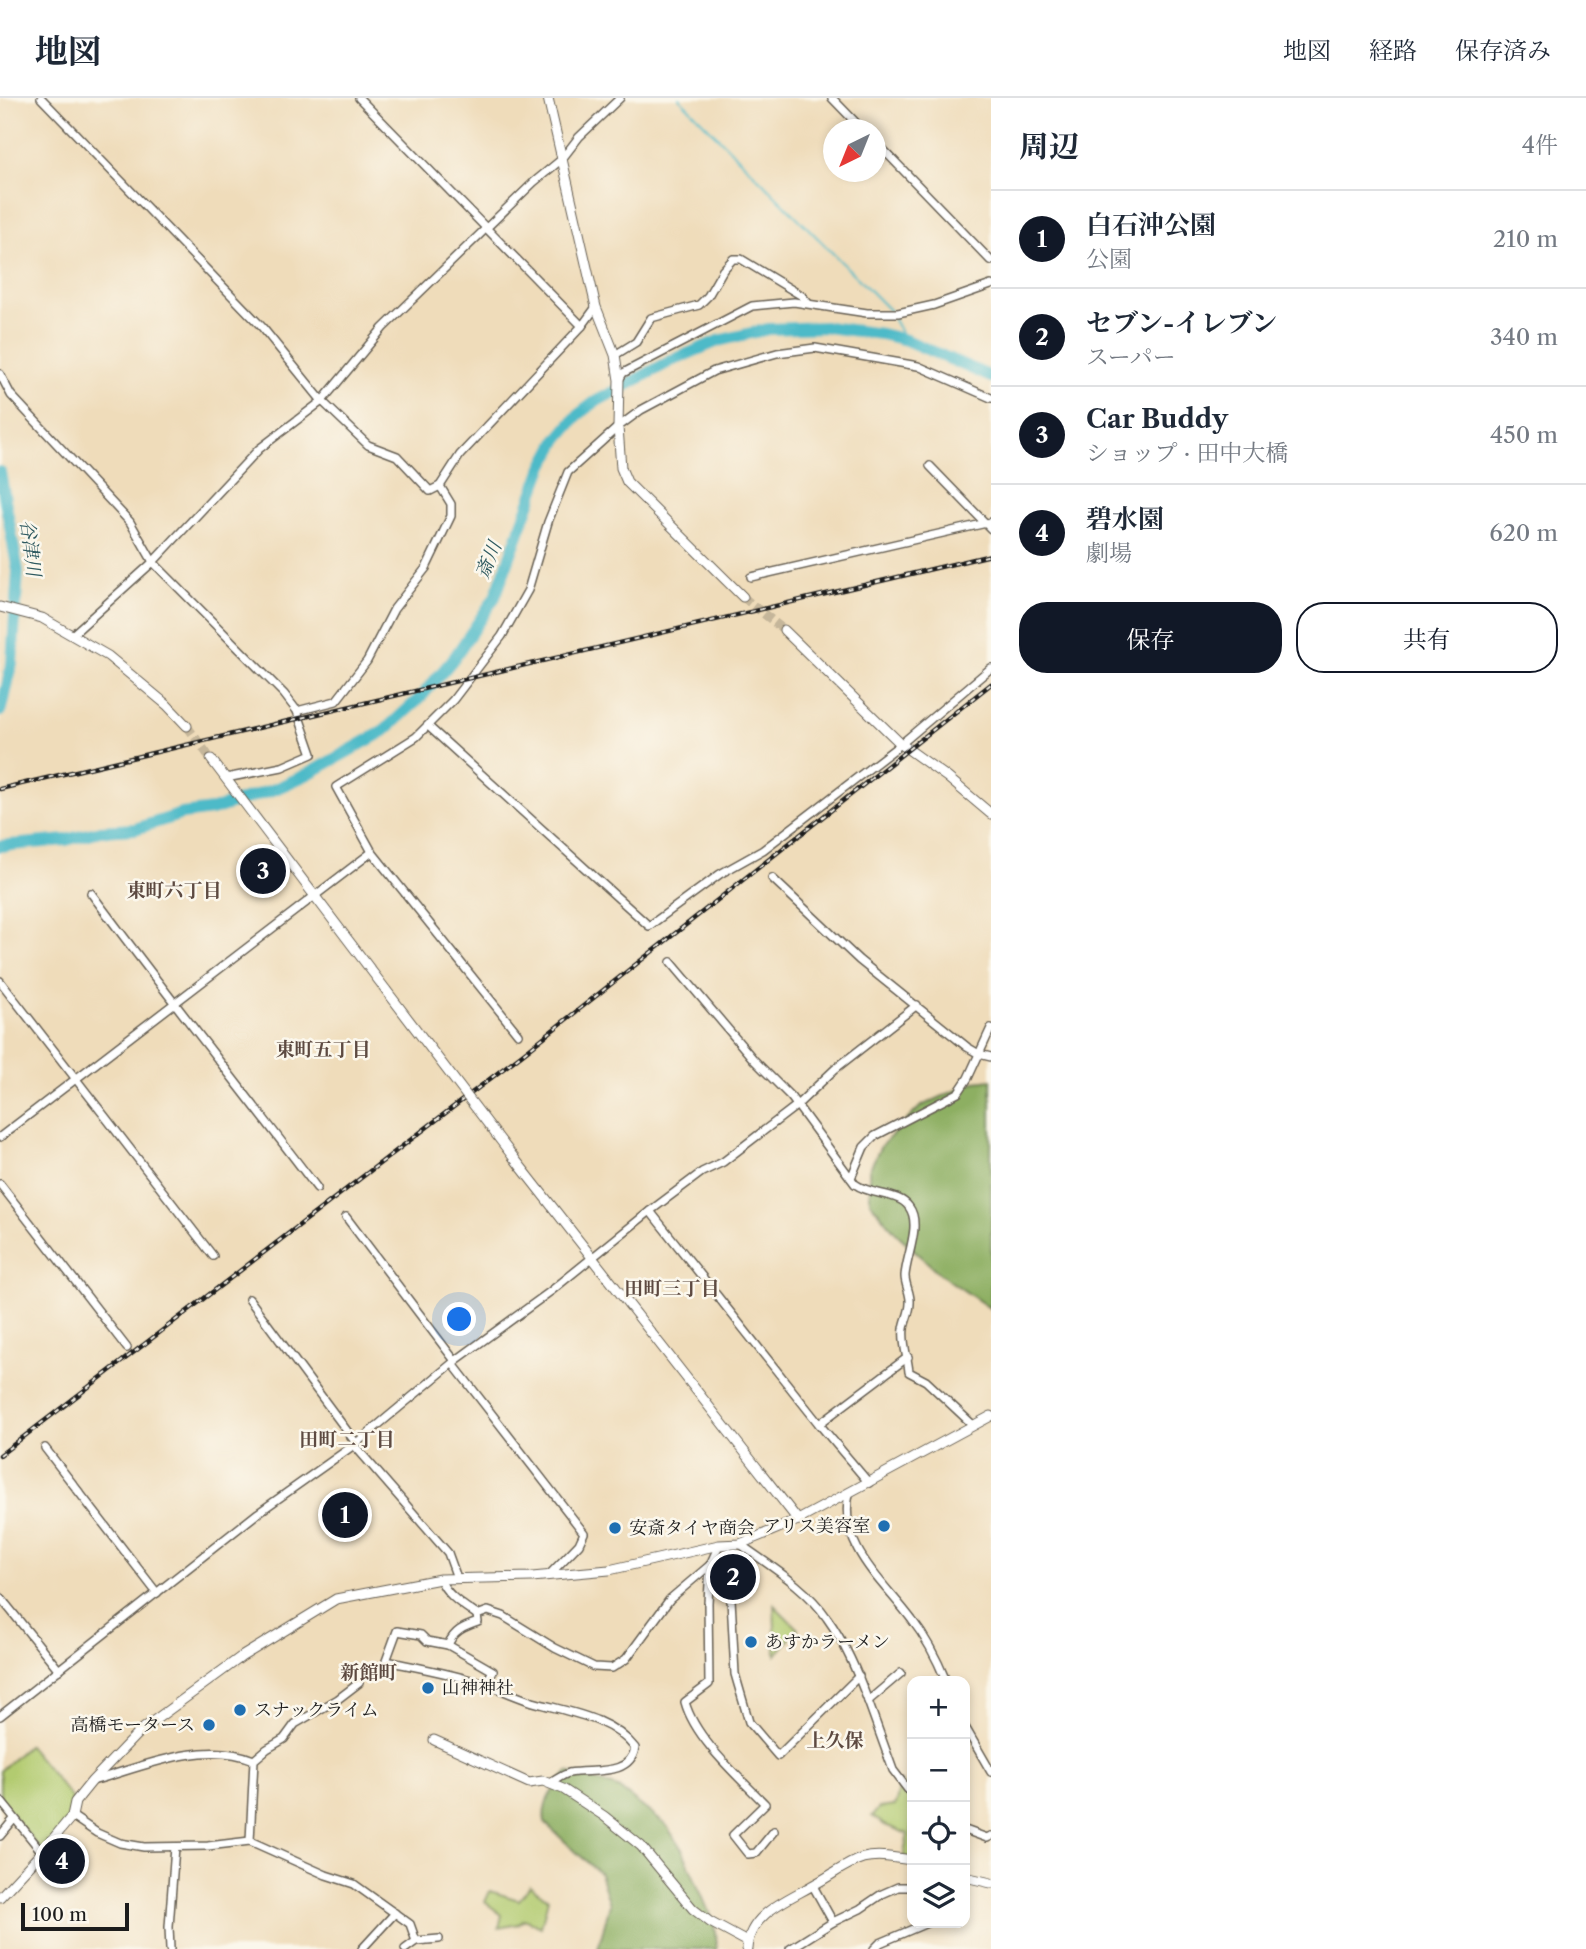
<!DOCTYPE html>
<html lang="ja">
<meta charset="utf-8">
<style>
:root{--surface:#fff;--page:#f2f2f3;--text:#1f2937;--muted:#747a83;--line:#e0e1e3;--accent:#111827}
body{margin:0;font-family:"Libre Caslon Text","Noto Serif JP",serif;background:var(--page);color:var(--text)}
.controls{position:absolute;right:21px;bottom:21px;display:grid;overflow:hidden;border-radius:14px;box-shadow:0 4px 10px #0003}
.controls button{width:63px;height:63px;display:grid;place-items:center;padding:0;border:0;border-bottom:2px solid var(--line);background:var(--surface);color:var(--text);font:35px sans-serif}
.compass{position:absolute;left:823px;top:21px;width:63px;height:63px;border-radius:50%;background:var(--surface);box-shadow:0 4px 10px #0003;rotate:223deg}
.scale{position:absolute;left:21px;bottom:18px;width:108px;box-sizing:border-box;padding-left:7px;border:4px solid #1c1c1c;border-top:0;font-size:19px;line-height:24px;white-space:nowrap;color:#1c1c1c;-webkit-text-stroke:5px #fbf7ec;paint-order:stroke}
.you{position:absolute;left:460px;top:1222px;width:24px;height:24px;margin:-18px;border:5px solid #fff;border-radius:50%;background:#1a73e8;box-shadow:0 0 0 10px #1a73e833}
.badge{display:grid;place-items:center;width:46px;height:46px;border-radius:50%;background:var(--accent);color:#fff;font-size:23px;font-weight:700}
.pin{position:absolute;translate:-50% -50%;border:4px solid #fff;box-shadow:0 2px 7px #0006}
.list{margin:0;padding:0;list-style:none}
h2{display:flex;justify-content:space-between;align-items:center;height:91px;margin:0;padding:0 28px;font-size:30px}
h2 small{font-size:23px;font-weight:400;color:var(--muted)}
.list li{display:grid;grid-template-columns:46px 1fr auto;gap:21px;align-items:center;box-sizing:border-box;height:98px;padding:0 28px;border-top:2px solid var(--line)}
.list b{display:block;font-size:26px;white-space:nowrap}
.list p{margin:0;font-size:23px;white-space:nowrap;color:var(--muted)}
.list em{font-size:23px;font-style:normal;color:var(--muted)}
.actions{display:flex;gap:14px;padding:21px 28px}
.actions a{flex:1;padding:16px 0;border:2px solid var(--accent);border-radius:28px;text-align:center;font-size:24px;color:var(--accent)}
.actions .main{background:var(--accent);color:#fff}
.icon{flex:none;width:38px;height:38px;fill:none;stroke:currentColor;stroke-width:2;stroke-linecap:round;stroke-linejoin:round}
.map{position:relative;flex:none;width:991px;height:1851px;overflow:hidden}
header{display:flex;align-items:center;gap:42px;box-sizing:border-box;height:98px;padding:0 35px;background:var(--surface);border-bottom:2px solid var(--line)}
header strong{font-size:33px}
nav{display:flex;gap:38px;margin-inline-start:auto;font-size:24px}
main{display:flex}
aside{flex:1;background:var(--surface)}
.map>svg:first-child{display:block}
.green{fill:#b2cb70;stroke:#677446;stroke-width:2}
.forest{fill:#8daf62;stroke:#54663f;stroke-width:2}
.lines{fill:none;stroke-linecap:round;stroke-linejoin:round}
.stream{stroke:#4dbac8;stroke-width:2}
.river{stroke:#4dbac8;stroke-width:12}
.tertiary-tunnel{stroke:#c5b69a;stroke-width:9;stroke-dasharray:9 4.5;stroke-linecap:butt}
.minor-casing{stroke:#665f53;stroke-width:10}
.tertiary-casing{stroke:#665f53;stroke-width:11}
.minor{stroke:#fff;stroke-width:7}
.tertiary{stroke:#fff;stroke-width:9}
.rail-casing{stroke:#1c1c1c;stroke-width:4.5}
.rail{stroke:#fbf7ec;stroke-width:2;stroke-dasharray:5;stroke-linecap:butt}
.tertiary-bridge-casing{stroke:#665f53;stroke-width:11;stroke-linecap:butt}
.tertiary-bridge{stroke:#fff;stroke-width:9}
.poi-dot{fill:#1f6fb2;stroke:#fbf7ec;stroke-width:2.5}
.labels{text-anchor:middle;stroke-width:5;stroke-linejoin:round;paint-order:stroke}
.poi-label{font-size:18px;fill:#1c1c1c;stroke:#fbf7ec;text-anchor:start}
.water-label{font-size:19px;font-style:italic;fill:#305b61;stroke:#fbf7ec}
.neighbourhood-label{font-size:19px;font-weight:bold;fill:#5d4a41;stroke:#fbf7ec}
</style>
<header>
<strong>地図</strong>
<nav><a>地図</a><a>経路</a><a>保存済み</a></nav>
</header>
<main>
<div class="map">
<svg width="991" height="1851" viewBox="0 0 991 1851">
<rect width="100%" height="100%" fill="#fbf7ec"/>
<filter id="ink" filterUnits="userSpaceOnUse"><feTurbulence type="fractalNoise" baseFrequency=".0143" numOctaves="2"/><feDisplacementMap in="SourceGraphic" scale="14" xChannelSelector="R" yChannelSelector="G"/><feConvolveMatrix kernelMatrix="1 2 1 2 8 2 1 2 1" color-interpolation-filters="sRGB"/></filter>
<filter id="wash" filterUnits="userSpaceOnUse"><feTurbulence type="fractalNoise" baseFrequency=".00686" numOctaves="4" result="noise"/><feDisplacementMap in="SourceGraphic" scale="28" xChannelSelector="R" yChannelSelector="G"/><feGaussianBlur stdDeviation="1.57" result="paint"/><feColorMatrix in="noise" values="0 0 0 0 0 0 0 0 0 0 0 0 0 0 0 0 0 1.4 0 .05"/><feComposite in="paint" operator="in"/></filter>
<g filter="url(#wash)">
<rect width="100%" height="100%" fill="#efdcba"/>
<g class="green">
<path d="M339,1396L362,1429L351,1437L327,1406Z"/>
<path d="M774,1507L798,1531L776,1557Z"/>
<path d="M28,1647L75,1704L72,1718L42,1754L0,1702V1673Z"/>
<path d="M901,1683L912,1697V1759L903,1761L908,1736L885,1727L872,1718L879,1710L895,1708Z"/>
<path d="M530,1788L548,1801L541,1829L524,1821L518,1826L499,1830L502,1817L485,1804L490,1793L519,1802Z"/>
</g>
<g class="forest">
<path d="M991,982V1211L940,1176L896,1135L870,1104L869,1072L881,1048L921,1008L974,984Z"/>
<path d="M568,1674L618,1690L666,1727L683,1753L714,1826L717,1851H598L610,1806L600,1776L545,1725C541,1703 554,1690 568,1674Z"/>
</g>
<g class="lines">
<g class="stream">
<path d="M679,0L890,213"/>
<path d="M892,218L905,242"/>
</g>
<g class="river">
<path d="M0,374L18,473L12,565L4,602L0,613"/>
<path d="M0,748L66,742L100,733L135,731L182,716L212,712L275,691L308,676L384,633L421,599L454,560L495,499L543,369L558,341L578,317L595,304L671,263L718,243L768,231L827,229L881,236L906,242L991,279"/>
</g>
</g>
</g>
<g filter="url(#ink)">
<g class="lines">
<g class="tertiary-tunnel">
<path d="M743,499L784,532"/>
<path d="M187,628L211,661"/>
</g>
<g class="minor-casing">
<g id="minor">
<path d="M41,0L262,229L322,303L368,347L397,358L430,393L440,388L460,357L582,228L596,209"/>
<path d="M359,0L582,228"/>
<path d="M832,0L863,32"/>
<path d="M876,44L991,163"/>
<path d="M615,257L636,244L651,220L699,207L708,198L723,172L733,161H741L802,198L808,205"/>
<path d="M0,276L11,297L130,424L153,464L284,596L297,613L312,656L282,669L226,680"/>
<path d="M619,282L623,275L752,208L794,204L867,215H898L934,207L991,187"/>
<path d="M930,368L991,431"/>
<path d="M751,479L991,424"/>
<path d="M72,537L153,464L259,351L322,303L383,230L534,84L562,61L579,39L620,0"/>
<path d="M297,613L336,603L367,563L394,511L426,470L451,418V406L440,388"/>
<path d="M428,628L649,828L720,776L763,752L901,646L991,570"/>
<path d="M772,780L859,862L967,949L979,956L991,959"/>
<path d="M91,795C165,895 242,991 317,1090"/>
<path d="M671,864L754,962L791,999L855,1086C871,1098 899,1094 909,1109C922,1126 906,1159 905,1178C905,1187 911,1196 910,1205C910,1215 905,1222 904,1231C902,1244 908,1261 909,1274L926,1283L973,1327"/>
<path d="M0,883L213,1158"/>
<path d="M518,936L372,754L336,689L416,639L453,602L502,538L528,492L548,424L568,374L618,329L641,312L714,273L777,255L815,250L918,268L991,300"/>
<path d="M0,1039L372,754"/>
<path d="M851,1080L864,1049L875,1038L958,995L968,980L991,930"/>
<path d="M0,1086L127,1250"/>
<path d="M650,1113L819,1326L869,1385"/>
<path d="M346,1119L455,1263"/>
<path d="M249,1201L356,1345"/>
<path d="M453,1266L584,1435L579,1446L550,1476"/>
<path d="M819,1326L908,1259"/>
<path d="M354,1347L448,1455L457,1480"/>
<path d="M45,1350L157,1495"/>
<path d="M849,1396C838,1449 884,1484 912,1522C927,1541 937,1561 946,1583"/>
<path d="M740,1446C770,1468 806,1489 827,1520C845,1545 857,1574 868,1603L901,1575"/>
<path d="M719,1447L710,1467L708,1505L709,1586L685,1604C695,1641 739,1679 765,1706L733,1737L748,1756L756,1755L774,1733"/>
<path d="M440,1481C447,1498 463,1507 477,1517"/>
<path d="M0,1499L59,1572"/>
<path d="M731,1501L735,1576L749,1624L778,1658L859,1578"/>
<path d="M448,1547L427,1543L421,1537L397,1533L386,1563C420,1570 455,1576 487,1587C503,1592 517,1599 533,1604C568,1614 611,1619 635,1650C630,1679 592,1671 569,1675C562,1677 556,1682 550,1685"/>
<path d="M485,1586L493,1573L448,1547C454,1533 463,1529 478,1524L477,1517L488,1513L503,1518L555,1550L594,1569L612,1570L626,1561L670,1501L710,1467"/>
<path d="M868,1603L893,1672L912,1697"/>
<path d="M0,1618L258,1415L354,1347L455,1263L551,1193L650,1113L702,1074L723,1064L796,1008L835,971L917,907"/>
<path d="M965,1629L991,1674"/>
<path d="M92,1683C142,1669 203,1641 254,1662"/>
<path d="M0,1702L42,1754"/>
<path d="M72,1718L97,1735L120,1745L144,1749L208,1748L250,1743L326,1777L354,1786L410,1826L416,1843"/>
<path d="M965,1732L987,1740L991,1738"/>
<path d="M0,1738L14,1721"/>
<path d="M250,1743L254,1662L267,1651L284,1641L295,1626L338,1601L359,1585L355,1582"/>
<path d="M813,1788L833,1824"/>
<path d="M170,1851L169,1829L175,1749"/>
<path d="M362,1851L395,1815"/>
<path d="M405,1851L416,1843L439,1841"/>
<path d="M790,1851L833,1824L860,1811L882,1796L898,1789H912"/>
<path d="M874,1851L880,1845L927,1825"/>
</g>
</g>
<g class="tertiary-casing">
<g id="tertiary">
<path d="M548,0L596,209L615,257L619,282L618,329L621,370L627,384L743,499"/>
<path d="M0,509L42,520L108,558L167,607L187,628"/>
<path d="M784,532L901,646L947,679L991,716"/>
<path d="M211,661L386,892"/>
<path d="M514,1060L798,1422"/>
<path d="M434,1642L529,1685L543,1683L563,1691L604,1718L641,1748L693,1811L710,1824L747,1844"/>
<path d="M965,1779L991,1785"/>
<path d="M0,1799L42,1754L72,1718L75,1704L92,1683L140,1633L241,1559L336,1501L440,1481L532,1479L609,1472L719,1447L740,1446L798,1422L991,1318"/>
<path d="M747,1851C749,1815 788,1802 815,1786C831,1778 846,1765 863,1760C879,1756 896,1760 912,1762"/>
</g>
</g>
<use href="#minor" class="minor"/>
<use href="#tertiary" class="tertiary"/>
<g class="rail-casing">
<g id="rail">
<path d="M0,691L991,457"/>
<path d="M0,1357L525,954L991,586"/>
</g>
</g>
<use href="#rail" class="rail"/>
<g class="tertiary-bridge-casing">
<path id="tertiary-bridge" d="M386,892L514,1060"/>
</g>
<use href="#tertiary-bridge" class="tertiary-bridge"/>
</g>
</g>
<g class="poi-dot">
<circle cx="884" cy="1428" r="7"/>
<circle cx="615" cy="1430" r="7"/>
<circle cx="751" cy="1544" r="7"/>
<circle cx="428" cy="1590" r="7"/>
<circle cx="240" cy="1612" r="7"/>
<circle cx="209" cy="1627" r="7"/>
</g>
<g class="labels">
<g class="poi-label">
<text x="870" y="1434" text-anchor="end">アリス美容室</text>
<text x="629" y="1436">安斎タイヤ商会</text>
<text x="765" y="1550">あすかラーメン</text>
<text x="442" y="1596">山神神社</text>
<text x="254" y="1618">スナックライム</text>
<text x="195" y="1633" text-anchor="end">高橋モータース</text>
</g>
<g class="water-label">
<text transform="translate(31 450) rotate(83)" y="7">谷津川</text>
<text transform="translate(488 462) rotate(-68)" y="7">斎川</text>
</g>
<g class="neighbourhood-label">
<text x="174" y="799">東町六丁目</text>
<text x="323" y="958">東町五丁目</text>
<text x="672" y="1197">田町三丁目</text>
<text x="347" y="1348">田町二丁目</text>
<text x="369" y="1581">新館町</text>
<text x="835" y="1649">上久保</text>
</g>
</g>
</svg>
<div class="controls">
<button>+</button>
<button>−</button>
<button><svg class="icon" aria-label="locate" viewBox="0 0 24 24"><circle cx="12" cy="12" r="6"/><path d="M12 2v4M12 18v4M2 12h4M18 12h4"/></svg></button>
<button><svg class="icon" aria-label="layers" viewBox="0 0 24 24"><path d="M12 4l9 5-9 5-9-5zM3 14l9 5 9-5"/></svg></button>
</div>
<svg class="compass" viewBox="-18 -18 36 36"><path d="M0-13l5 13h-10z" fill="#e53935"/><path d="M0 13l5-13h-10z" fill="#747a83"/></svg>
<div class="scale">100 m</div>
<div class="you"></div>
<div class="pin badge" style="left:345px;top:1417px">1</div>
<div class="pin badge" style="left:733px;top:1479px">2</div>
<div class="pin badge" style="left:263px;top:773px">3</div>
<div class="pin badge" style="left:62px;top:1763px">4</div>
</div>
<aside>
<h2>周辺<small>4件</small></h2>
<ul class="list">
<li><span class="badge">1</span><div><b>白石沖公園</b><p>公園</p></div><em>210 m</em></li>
<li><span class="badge">2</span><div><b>セブン-イレブン</b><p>スーパー</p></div><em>340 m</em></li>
<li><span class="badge">3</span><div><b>Car Buddy</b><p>ショップ · 田中大橋</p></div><em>450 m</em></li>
<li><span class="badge">4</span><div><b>碧水園</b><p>劇場</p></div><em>620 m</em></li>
</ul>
<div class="actions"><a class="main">保存</a><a>共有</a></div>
</aside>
</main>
